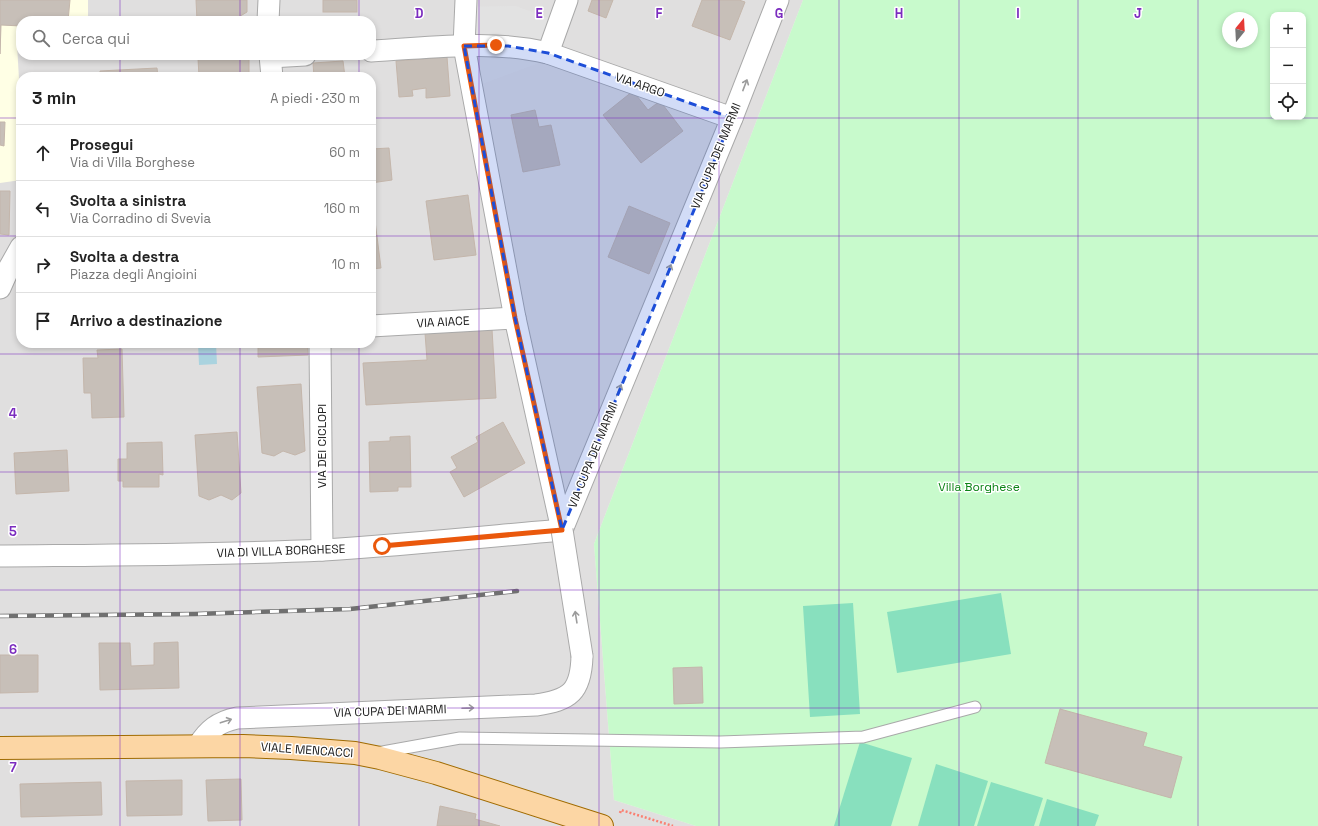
<!DOCTYPE html>
<html lang="it">
<meta charset="utf-8">
<style>
:root{--surface:#fff;--page:#f2f2f2;--text:#222;--muted:#767676;--line:#e0e0e0}
body{margin:0;font-family:"Space Grotesk",sans-serif;background:var(--page);color:var(--text)}
.controls{position:absolute;right:12px;top:12px;display:grid;overflow:hidden;border-radius:8px;box-shadow:0 2px 6px #0003}
.controls button{width:36px;height:36px;display:grid;place-items:center;padding:0;border:0;border-bottom:1px solid var(--line);background:var(--surface);color:var(--text);font:20px sans-serif}
.compass{position:absolute;left:1222px;top:12px;width:36px;height:36px;border-radius:50%;background:var(--surface);box-shadow:0 2px 6px #0003;rotate:18deg}
.stop{position:absolute;width:12px;height:12px;margin:-9px;border:3px solid #ea580c;border-radius:50%;background:#fff}
.stop.end{background:#ea580c;border-color:#fff;box-shadow:0 1px 4px #0008}
.list{margin:0;padding:0;list-style:none}
h2{display:flex;justify-content:space-between;align-items:center;height:52px;margin:0;padding:0 16px;font-size:17px}
h2 small{font-size:13px;font-weight:400;color:var(--muted)}
.list li{display:grid;grid-template-columns:26px 1fr auto;gap:12px;align-items:center;box-sizing:border-box;height:56px;padding:0 16px;border-top:1px solid var(--line)}
.list b{display:block;font-size:15px;white-space:nowrap}
.list p{margin:0;font-size:13px;white-space:nowrap;color:var(--muted)}
.list em{font-size:13px;font-style:normal;color:var(--muted)}
.icon{flex:none;width:22px;height:22px;fill:none;stroke:currentColor;stroke-width:2;stroke-linecap:round;stroke-linejoin:round}
.map{position:relative;flex:none;width:1318px;height:826px;overflow:hidden}
.search{position:absolute;background:var(--surface);box-shadow:0 2px 6px #0003;left:16px;top:16px;width:360px;height:44px;display:flex;align-items:center;gap:10px;box-sizing:border-box;padding:0 14px;border-radius:16px;color:var(--muted);font-size:15px}
.panel{position:absolute;background:var(--surface);box-shadow:0 2px 6px #0003;left:16px;top:72px;width:360px;height:276px;border-radius:16px}
.map>svg:first-child{display:block}
.residential{fill:#e0dfdf;fill-rule:evenodd}
.education{fill:#ffffe5}
.park{fill:#c8facc;fill-rule:evenodd}
.pitch{fill:#88e0be}
.parking{fill:#e2e2e2}
.water{fill:#aad3df}
.building{fill:#c7bfb8;stroke:#c4b6ab}
.lines{fill:none;stroke-linecap:round;stroke-linejoin:round}
.lane-casing{stroke:#a9a9a9;stroke-width:13}
.street-casing{stroke:#a9a9a9;stroke-width:23}
.primary-casing{stroke:#a06b00;stroke-width:24}
.path{stroke:#fa8072;stroke-width:2.5;stroke-dasharray:2 2;stroke-linecap:butt}
.lane{stroke:#fff;stroke-width:11}
.street{stroke:#fff;stroke-width:21}
.primary{stroke:#fcd6a4;stroke-width:22}
.rail-casing{stroke:#707070;stroke-width:4.5}
.rail{stroke:#fff;stroke-width:3;stroke-dasharray:9;stroke-linecap:butt}
.street-bridge-casing{stroke:#a9a9a9;stroke-width:23;stroke-linecap:butt}
.street-bridge{stroke:#fff;stroke-width:21}
.oneway{stroke:#9c9c9c}
.route{stroke:#ea580c;stroke-width:5}
.marked{fill:#1d4ed8;fill-opacity:0.2;stroke:#1d4ed8;stroke-width:3;stroke-dasharray:8 5;stroke-linejoin:round}
.grid{fill:none;stroke:#7b2cbf;stroke-width:1;stroke-opacity:0.55}
.labels{text-anchor:middle;stroke-width:3;stroke-linejoin:round;paint-order:stroke}
.street-label{font-size:12px;fill:#222;stroke:#fff}
.park-label{font-size:12px;fill:#0c8416;stroke:#fff}
.grid-label{font-size:13px;text-anchor:middle;font-weight:bold;fill:#7b2cbf;stroke:#fff;stroke-width:3;stroke-linejoin:round;paint-order:stroke}
</style>
<div class="map">
<svg width="1318" height="826" viewBox="0 0 1318 826">
<rect width="100%" height="100%" fill="#f2efe9"/>
<path class="residential" d="M0,0H803L594,544L614,800L696,826H0ZM21,21H371V55H21ZM21,77H371V343H21Z"/>
<path class="education" d="M0,0H88V21H21V44H17L21,115V180L0,183Z"/>
<path class="park" d="M803,0H1318V826H696L614,800L594,544ZM1273,15H1303V117H1273ZM1228,18H1252V42H1228Z"/>
<g class="pitch">
<path d="M1001,593L1011,654L897,673L887,612Z"/>
<path d="M853,603L860,714L810,717L803,606Z"/>
<path d="M860,742L912,758L891,826H834Z"/>
<path d="M936,764L988,781L974,826H918Z"/>
<path d="M991,782L1043,798L1034,826H977Z"/>
<path d="M1047,799L1099,815L1095,826H1039Z"/>
</g>
<path class="parking" d="M516,6L560,22L549,59L460,92L453,33L455,7Z"/>
<path class="water" d="M198,343H216L217,364L199,365Z"/>
<g class="building">
<path d="M0,0H70L68,21H21V26L1,25L0,54Z"/>
<path d="M196,0H247V12L232,21H197Z"/>
<rect x="323" y="0" width="34" height="12"/>
<path d="M592,0H613L606,18L588,11Z"/>
<path d="M702,0H739L745,2L730,40L692,26Z"/>
<path d="M447,57L450,96L426,98V88L412,90L413,96L399,97L396,61Z"/>
<path d="M198,58H249V77H199Z"/>
<path d="M343,61L345,77H314L313,63Z"/>
<path d="M157,68L158,77H100V71Z"/>
<path d="M633,91L648,110L660,101L683,131L641,163L603,115Z"/>
<path d="M535,110L539,127L551,125L560,165L523,172L511,115Z"/>
<path d="M0,122H5L4,146L0,145Z"/>
<path d="M389,148L392,180L371,183V149Z"/>
<path d="M0,191H10L9,235L0,234Z"/>
<path d="M468,195L476,255L434,260L426,201Z"/>
<path d="M629,206L670,223L649,274L608,257Z"/>
<path d="M371,213H374L381,268L371,269Z"/>
<path d="M492,329L496,398L366,405L363,363L427,360L425,333Z"/>
<path d="M258,343H307L308,355L258,357Z"/>
<path d="M122,349L124,417L92,418L91,393H84L83,358H98L97,350Z"/>
<path d="M301,384L305,451L295,455L283,451L274,456L262,453L257,387Z"/>
<path d="M503,422L525,463L464,497L450,472L457,468L451,457L478,442L476,437Z"/>
<path d="M237,432L241,493L232,500L221,495L209,500L199,496L195,435Z"/>
<path d="M410,436L411,487H398V491L370,492L369,442L390,441V437Z"/>
<path d="M162,442L163,475L159,474V487H123V481H118V459H127V443Z"/>
<path d="M67,450L69,491L16,494L14,453Z"/>
<path d="M178,642L179,688L100,690L99,643H130L131,666L154,665V643Z"/>
<path d="M0,655H38V692L0,693Z"/>
<path d="M702,667L703,703L674,704L673,668Z"/>
<path d="M1060,709L1147,733L1143,746L1182,757L1171,798L1045,763Z"/>
<path d="M241,779L242,820L208,821L206,780Z"/>
<path d="M182,780V815L127,816L126,781Z"/>
<path d="M101,782L102,815L21,817L20,784Z"/>
<path d="M440,806L476,814L475,819L500,826H437Z"/>
</g>
<g class="lines">
<g class="lane-casing">
<path id="lane" d="M377,753L460,738L720,742L863,737L975,707"/>
</g>
<g class="street-casing">
<g id="street">
<path d="M466,0L464,46L515,318L562,530"/>
<path d="M268,21L269,0"/>
<path d="M371,51C430,48 490,39 548,53L732,118"/>
<path d="M548,53L567,0"/>
<path d="M270,55L272,77"/>
<path d="M270,57L305,55"/>
<path d="M0,288L8,270L21,247"/>
<path d="M371,326L515,318"/>
<path d="M320,343L322,550"/>
<path d="M562,530L732,118L778,0"/>
<path d="M0,556C108,555 216,555 324,550C403,545 482,537 562,530"/>
<path d="M198,746C208,730 218,722 237,718L536,705C570,700 581,692 582,656"/>
</g>
</g>
<g class="primary-casing">
<path id="primary" d="M0,748L243,746L291,748L355,753L380,758L436,773L602,826"/>
</g>
<path class="path" d="M620,813L621,810L673,826"/>
<use href="#lane" class="lane"/>
<use href="#street" class="street"/>
<use href="#primary" class="primary"/>
<g class="rail-casing">
<path id="rail" d="M0,616L195,614L350,609L517,591"/>
</g>
<use href="#rail" class="rail"/>
<g class="street-bridge-casing">
<path id="street-bridge" d="M562,530L582,656"/>
</g>
<use href="#street-bridge" class="street-bridge"/>
</g>
<defs><path id="oneway-shaft" d="M-6 0H5M1.5-3L5.5 0L1.5 3" fill="none" stroke-width="1.6" stroke-linecap="round" stroke-linejoin="round"/></defs>
<g class="oneway">
<use href="#oneway-shaft" transform="translate(745 85) rotate(-69)"/>
<use href="#oneway-shaft" transform="translate(669 270) rotate(-68)"/>
<use href="#oneway-shaft" transform="translate(619 390) rotate(-68)"/>
<use href="#oneway-shaft" transform="translate(576 617) rotate(-99)"/>
<use href="#oneway-shaft" transform="translate(468 708) rotate(-2)"/>
<use href="#oneway-shaft" transform="translate(226 721) rotate(-18)"/>
</g>
<g class="lines">
<path class="route" d="M382,546L562,530L515,318L464,46L496,45"/>
</g>
<path class="marked" d="M464,46H508L548,53L732,118L562,530L515,318Z"/>
<path class="grid" d="M120,0V21M240,0V21M359,0V21M479,0V826M599,0V826M719,0V826M839,0V826M959,0V826M1078,0V826M1198,0V826M120,55V77M240,55V77M359,55V77M0,118H21M371,118H1318M0,236H21M371,236H1318M120,343V826M240,343V826M359,343V826M0,354H1318M0,472H1318M0,590H1318M0,708H1318"/>
<g class="labels">
<g class="street-label">
<text transform="translate(640 85) rotate(19)" y="4">VIA ARGO</text>
<text transform="translate(716 156) rotate(-68)" y="4">VIA CUPA DEI MARMI</text>
<text transform="translate(443 322) rotate(-3)" y="4">VIA AIACE</text>
<text transform="translate(322 446) rotate(-90)" y="4">VIA DEI CICLOPI</text>
<text transform="translate(593 455) rotate(-68)" y="4">VIA CUPA DEI MARMI</text>
<text transform="translate(281 551) rotate(-2)" y="4">VIA DI VILLA BORGHESE</text>
<text transform="translate(390 711) rotate(-2)" y="4">VIA CUPA DEI MARMI</text>
<text transform="translate(307 750) rotate(4)" y="4">VIALE MENCACCI</text>
</g>
<g class="park-label">
<text x="979" y="491">Villa Borghese</text>
</g>
</g>
<g class="grid-label">
<text x="419" y="18">D</text>
<text x="539" y="18">E</text>
<text x="659" y="18">F</text>
<text x="779" y="18">G</text>
<text x="899" y="18">H</text>
<text x="1018" y="18">I</text>
<text x="1138" y="18">J</text>
<text x="13" y="418">4</text>
<text x="13" y="536">5</text>
<text x="13" y="654">6</text>
<text x="13" y="772">7</text>
</g>
</svg>
<div class="controls">
<button>+</button>
<button>−</button>
<button><svg class="icon" aria-label="locate" viewBox="0 0 24 24"><circle cx="12" cy="12" r="6"/><path d="M12 2v4M12 18v4M2 12h4M18 12h4"/></svg></button>
</div>
<svg class="compass" viewBox="-18 -18 36 36"><path d="M0-13l5 13h-10z" fill="#e53935"/><path d="M0 13l5-13h-10z" fill="#767676"/></svg>
<div class="stop" style="left:382px;top:546px"></div>
<div class="stop end" style="left:496px;top:45px"></div>
<div class="search"><svg class="icon" aria-label="search" viewBox="0 0 24 24"><circle cx="10" cy="10" r="6"/><path d="M15 15l6 6"/></svg>Cerca qui</div>
<section class="panel">
<h2>3 min<small>A piedi · 230 m</small></h2>
<ul class="list">
<li><svg class="icon" aria-label="ahead" viewBox="0 0 24 24"><path d="M12 20V5M6 11l6-6 6 6"/></svg><div><b>Prosegui</b><p>Via di Villa Borghese</p></div><em>60 m</em></li>
<li><svg class="icon" aria-label="left" viewBox="0 0 24 24"><path d="M17 20v-9H6M10 6l-5 5 5 5"/></svg><div><b>Svolta a sinistra</b><p>Via Corradino di Svevia</p></div><em>160 m</em></li>
<li><svg class="icon" aria-label="right" viewBox="0 0 24 24"><path d="M7 20v-9h11M14 6l5 5-5 5"/></svg><div><b>Svolta a destra</b><p>Piazza degli Angioini</p></div><em>10 m</em></li>
<li><svg class="icon" aria-label="arrive" viewBox="0 0 24 24"><path d="M6 21V4h12l-3 4 3 4H6"/></svg><div><b>Arrivo a destinazione</b></div></li>
</ul>
</section>
</div>
